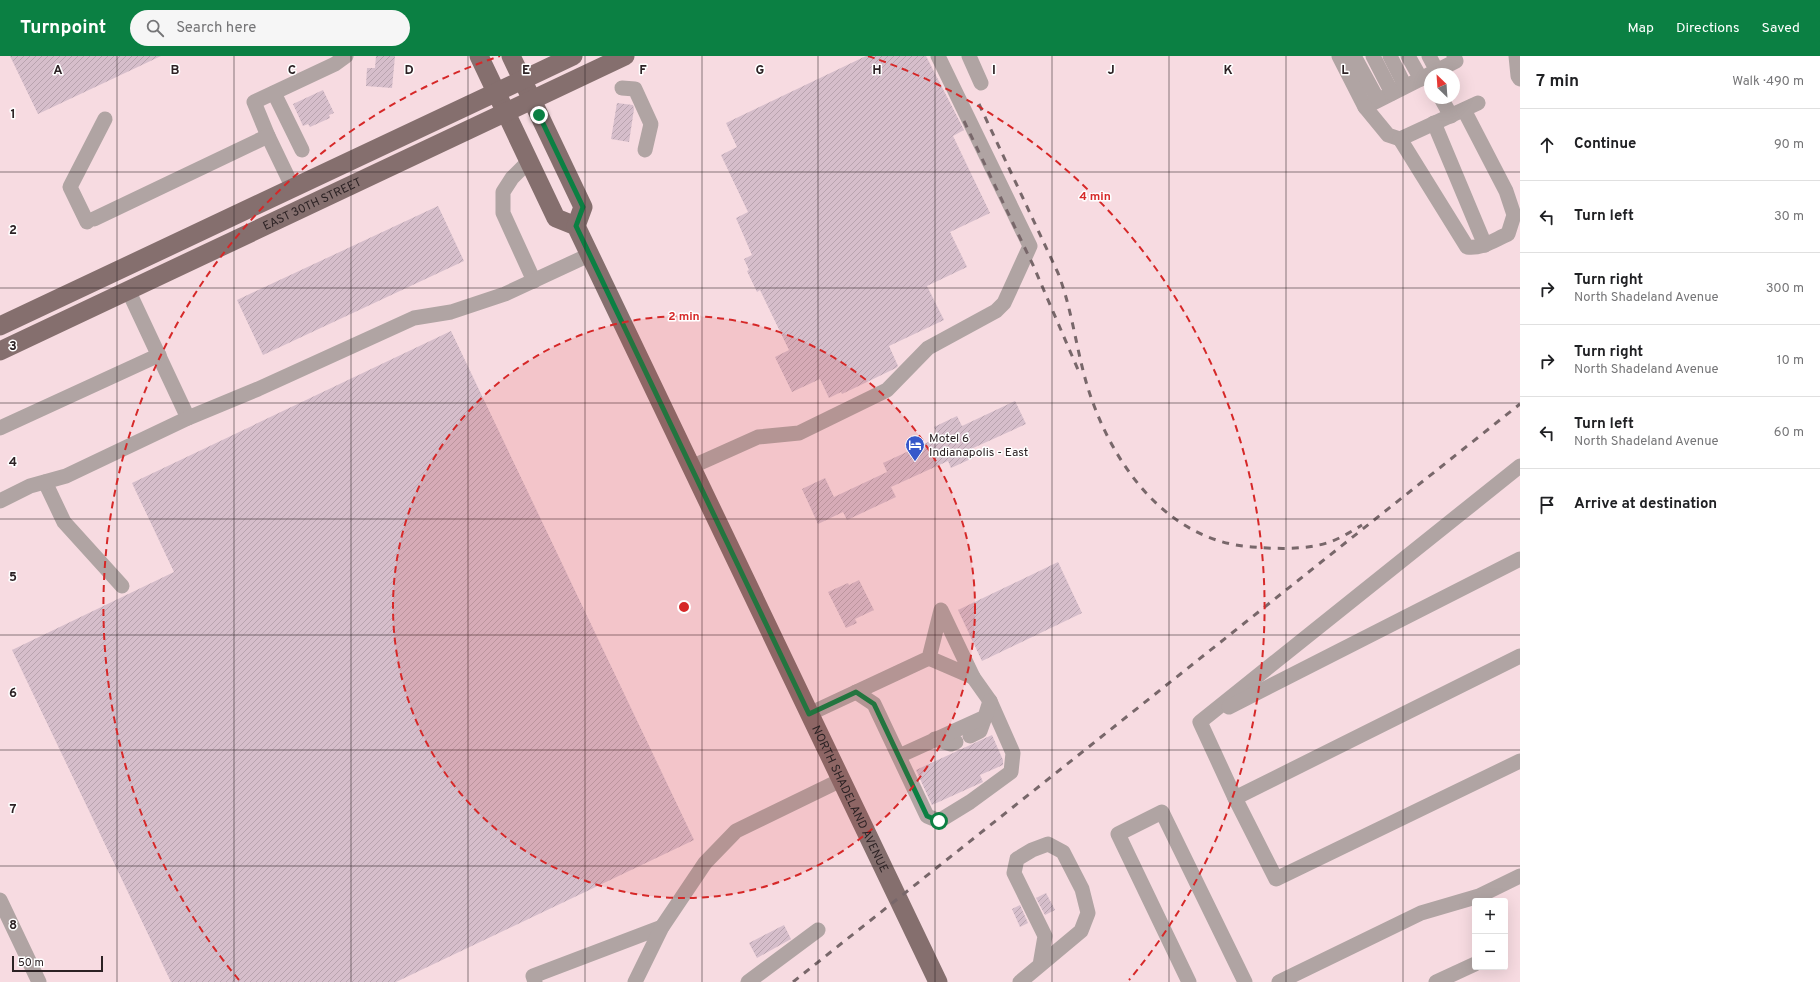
<!DOCTYPE html>
<meta charset="utf-8">
<style>
:root{--surface:#fff;--page:#f6f6f6;--text:#202124;--muted:#757577;--line:#e0e0e0;--accent:#0b8043}
body{margin:0;font-family:Overpass,sans-serif;background:var(--page);color:var(--text)}
.controls{position:absolute;right:12px;bottom:12px;display:grid;overflow:hidden;border-radius:4px;box-shadow:0 4px 16px #0002}
.controls button{width:36px;height:36px;display:grid;place-items:center;padding:0;border:0;border-bottom:1px solid var(--line);background:var(--surface);color:var(--text);font:20px sans-serif}
.compass{position:absolute;left:1424px;top:12px;width:36px;height:36px;border-radius:50%;background:var(--surface);box-shadow:0 4px 16px #0002;rotate:335deg}
.scale{position:absolute;left:12px;bottom:10px;width:91px;box-sizing:border-box;padding-left:4px;border:2px solid #2c2224;border-top:0;font-size:11px;line-height:14px;white-space:nowrap;color:#2c2224;-webkit-text-stroke:3px #fff;paint-order:stroke}
.stop{position:absolute;width:12px;height:12px;margin:-9px;border:3px solid #0b8043;border-radius:50%;background:#fff}
.stop.end{background:#0b8043;border-color:#fff;box-shadow:0 1px 4px #0008}
.list{margin:0;padding:0;list-style:none}
h2{display:flex;justify-content:space-between;align-items:center;height:52px;margin:0;padding:0 16px;font-size:17px}
h2 small{font-size:13px;font-weight:400;color:var(--muted)}
.list li{display:grid;grid-template-columns:26px 1fr auto;gap:12px;align-items:center;box-sizing:border-box;height:72px;padding:0 16px;border-top:1px solid var(--line)}
.list b{display:block;font-size:15px;white-space:nowrap}
.list p{margin:0;font-size:13px;white-space:nowrap;color:var(--muted)}
.list em{font-size:13px;font-style:normal;color:var(--muted)}
.icon{flex:none;width:22px;height:22px;fill:none;stroke:currentColor;stroke-width:2;stroke-linecap:round;stroke-linejoin:round}
.map{position:relative;flex:none;width:1520px;height:926px;overflow:hidden}
header{display:flex;align-items:center;gap:24px;box-sizing:border-box;height:56px;padding:0 20px;background:var(--accent);color:#fff}
header strong{font-size:19px}
nav{display:flex;gap:22px;margin-inline-start:auto;font-size:14px}
.search{width:280px;height:36px;background:var(--page);display:flex;align-items:center;gap:10px;box-sizing:border-box;padding:0 14px;border-radius:22px;color:var(--muted);font-size:15px}
main{display:flex}
aside{flex:1;background:var(--surface)}
.map>svg:first-child{display:block}
.building{fill:url(#building-hatch)}
.lines{fill:none;stroke-linecap:round;stroke-linejoin:round}
.minor{stroke:#b0a4a3;stroke-width:15}
.major{stroke:#856f6e;stroke-width:19}
.rail{stroke:#78676a;stroke-width:3;stroke-dasharray:7 7;stroke-linecap:butt}
.route{stroke:#0b8043;stroke-width:5}
.grid{fill:none;stroke:#2c2224;stroke-width:1;stroke-opacity:0.55}
.ring{fill:none;stroke:#d62828;stroke-width:2;stroke-dasharray:7 5}
.labels{text-anchor:middle;stroke-width:3;stroke-linejoin:round;paint-order:stroke}
.street-label{font-size:12px;fill:#2c2224;stroke:#fff}
.poi-label{font-size:12px;fill:#2c2224;stroke:#fff;text-anchor:start}
.grid-label{font-size:13px;text-anchor:middle;font-weight:bold;fill:#2c2224;stroke:#fff;stroke-width:3;stroke-linejoin:round;paint-order:stroke}
.centre{fill:#d62828;stroke:#fff;stroke-width:2}
.ring-label{font-size:12px;text-anchor:middle;font-weight:bold;fill:#d62828;stroke:#fff;stroke-width:3;stroke-linejoin:round;paint-order:stroke}
</style>
<header>
<strong>Turnpoint</strong>
<div class="search"><svg class="icon" aria-label="search" viewBox="0 0 24 24"><circle cx="10" cy="10" r="6"/><path d="M15 15l6 6"/></svg>Search here</div>
<nav><a>Map</a><a>Directions</a><a>Saved</a></nav>
</header>
<main>
<div class="map">
<svg width="1520" height="926" viewBox="0 0 1520 926">
<defs>
<pattern id="building-hatch" width="6" height="6" patternUnits="userSpaceOnUse"><rect width="6" height="6" fill="#d6becb"/><path d="M-1 1l2-2M0 6l6-6M5 7l2-2" fill="none" stroke="#b8a3ae"/></pattern>
</defs>
<rect width="100%" height="100%" fill="#f7dbe1"/>
<g class="building">
<path d="M10,0H161L38,58Z"/>
<path d="M376,0H395L392,32L366,30L367,12H375Z"/>
<path d="M866,0H926L964,74L953,80L990,157L950,176L967,211L927,230L944,264L889,290L898,310L896,312L842,338L841,336L829,342L820,323L792,336L775,301L789,294L760,234L757,236L747,215L749,214L744,203L752,199L736,162L748,156L721,99L737,91L726,67Z"/>
<path d="M323,34L334,57L329,59L330,62L310,71L308,68L303,70L293,48Z"/>
<path d="M617,47L633,49L634,53L629,86L611,83Z"/>
<path d="M438,150L464,205L263,299L237,244Z"/>
<path d="M451,275L694,784L396,926H171L12,594L174,516L132,427Z"/>
<path d="M1015,345L1026,368L971,393L975,401L951,412L948,405L891,431L896,441L847,464L843,456L818,468L802,433L825,422L834,441L887,416L883,407L939,381L934,371L957,360L962,370Z"/>
<path d="M1058,506L1082,557L982,605L958,554Z"/>
<path d="M859,524L874,554L855,563L857,567L846,572L828,536L848,527L849,529Z"/>
<path d="M992,679L1003,704V709L980,719L983,726L932,749L916,714Z"/>
<path d="M1046,837L1055,854L1045,859L1036,842Z"/>
<path d="M1020,849L1028,867L1020,871L1012,853Z"/>
<path d="M784,869L791,883L757,902L749,887Z"/>
</g>
<g class="lines">
<g class="minor">
<path d="M969,0L981,27"/>
<path d="M1339,0L1365,51L1456,5L1454,0"/>
<path d="M1354,0L1378,44"/>
<path d="M1373,0L1392,37"/>
<path d="M1390,0L1405,30"/>
<path d="M1408,0L1421,23"/>
<path d="M1429,0L1437,15"/>
<path d="M1516,0L1518,20L1520,23"/>
<path d="M622,32L635,33L651,68L645,94"/>
<path d="M274,37L302,94"/>
<path d="M1441,42L1451,60"/>
<path d="M1365,51L1388,79L1400,83L1478,47"/>
<path d="M1434,67L1485,189"/>
<path d="M268,80L254,46L335,8L346,0"/>
<path d="M1400,83L1467,191C1482,193 1494,184 1508,178L1514,159L1506,135L1464,54"/>
<path d="M529,105L512,122L503,136V157L534,225"/>
<path d="M94,163L268,80L293,132"/>
<path d="M87,166L70,131L105,63"/>
<path d="M128,234L188,362"/>
<path d="M0,372L159,299"/>
<path d="M1520,410L1200,666L1235,742L1276,823L1520,705"/>
<path d="M691,411L758,381L799,377L887,334L928,292L996,255L1004,247L1030,190L938,0"/>
<path d="M45,426L64,466L122,530"/>
<path d="M0,445L30,430L66,420L188,362L258,333L414,262L451,256L505,238L589,199"/>
<path d="M856,636L874,648L927,760L939,765L970,746L1011,716L1013,697L990,645L973,621"/>
<path d="M1229,651L1520,503"/>
<path d="M809,658L929,602L941,554L973,621L929,602"/>
<path d="M970,680L980,675L985,661"/>
<path d="M935,683L951,688L956,686"/>
<path d="M899,700L985,661L990,645"/>
<path d="M1235,742L1520,600"/>
<path d="M0,844L39,926"/>
<path d="M535,926L533,920L662,871"/>
<path d="M635,926L662,871L705,807L736,775L841,724"/>
<path d="M748,926L818,874"/>
<path d="M1020,926L1081,875L1088,857L1082,833L1063,796L1048,788L1032,794L1017,803L1014,817L1045,880L1040,909"/>
<path d="M1189,926L1118,778L1162,756L1245,926"/>
<path d="M1279,926L1421,857L1479,840L1520,820"/>
<path d="M1436,926L1475,908"/>
</g>
<g class="major">
<path id="s1" d="M479,0L556,162L576,170L938,926"/>
<path d="M511,0L583,151L576,170"/>
<path d="M0,270L573,0"/>
<path id="s2" d="M0,295L625,0"/>
</g>
<g class="rail">
<path d="M979,48L1058,217C1072,253 1076,292 1087,329C1110,405 1165,485 1252,491C1277,493 1306,494 1330,486C1341,482 1352,475 1362,469"/>
<path d="M964,65L1033,209L1079,316"/>
<path d="M793,926L1520,348"/>
</g>
</g>
<g class="lines">
<path class="route" d="M539,59L583,151L576,170L809,658L856,636L874,648L927,760L939,765"/>
</g>
<path class="grid" d="M117,0V926M234,0V926M351,0V926M468,0V926M585,0V926M702,0V926M818,0V926M935,0V926M1052,0V926M1169,0V926M1286,0V926M1403,0V926M0,116H1520M0,232H1520M0,347H1520M0,463H1520M0,579H1520M0,694H1520M0,810H1520"/>
<circle cx="684" cy="551" r="291" fill="#d62828" fill-opacity=".12"/>
<g class="ring">
<circle cx="684" cy="551" r="291"/>
<path d="M239 924A581 581 0 0 1 500 0M868 0A581 581 0 0 1 1129 924"/>
</g>
<defs>
<g id="hotel-pin" transform="scale(1)"><path d="M0 17L-7.5 6A9.5 9.5 0 1 1 7.5 6Z" fill="#3758ca" stroke="#fff"/><path d="M-6-4.5h1.5V1H6V5H4.5V3h-9V5H-6ZM-4 0a1.8 1.8 0 1 1 3.6 0ZM.5 0V-2.5h3Q6-2.5 6 0Z" fill="#fff"/></g>
</defs>
<g fill-rule="evenodd">
<use href="#hotel-pin" x="915" y="389"/>
</g>
<g class="labels">
<g class="street-label">
<text dy="4" stroke="none"><textPath href="#s2" startOffset="345">EAST 30TH STREET</textPath></text>
<text dy="4" stroke="none"><textPath href="#s1" startOffset="836">NORTH SHADELAND AVENUE</textPath></text>
</g>
<g class="poi-label">
<text x="929" y="386">Motel 6<tspan x="929" dy="14">Indianapolis - East</tspan></text>
</g>
</g>
<g class="grid-label">
<text x="58" y="18">A</text>
<text x="175" y="18">B</text>
<text x="292" y="18">C</text>
<text x="409" y="18">D</text>
<text x="526" y="18">E</text>
<text x="643" y="18">F</text>
<text x="760" y="18">G</text>
<text x="877" y="18">H</text>
<text x="994" y="18">I</text>
<text x="1111" y="18">J</text>
<text x="1228" y="18">K</text>
<text x="1345" y="18">L</text>
<text x="13" y="62">1</text>
<text x="13" y="178">2</text>
<text x="13" y="294">3</text>
<text x="13" y="410">4</text>
<text x="13" y="525">5</text>
<text x="13" y="641">6</text>
<text x="13" y="757">7</text>
<text x="13" y="873">8</text>
</g>
<circle cx="684" cy="551" r="6" class="centre"/>
<g class="ring-label">
<text x="1095" y="144">4 min</text>
<text x="684" y="264">2 min</text>
</g>
</svg>
<div class="controls">
<button>+</button>
<button>−</button>
</div>
<svg class="compass" viewBox="-18 -18 36 36"><path d="M0-13l5 13h-10z" fill="#e53935"/><path d="M0 13l5-13h-10z" fill="#757577"/></svg>
<div class="scale">50 m</div>
<div class="stop" style="left:939px;top:765px"></div>
<div class="stop end" style="left:539px;top:59px"></div>
</div>
<aside>
<h2>7 min<small>Walk · 490 m</small></h2>
<ul class="list">
<li><svg class="icon" aria-label="ahead" viewBox="0 0 24 24"><path d="M12 20V5M6 11l6-6 6 6"/></svg><div><b>Continue</b></div><em>90 m</em></li>
<li><svg class="icon" aria-label="left" viewBox="0 0 24 24"><path d="M17 20v-9H6M10 6l-5 5 5 5"/></svg><div><b>Turn left</b></div><em>30 m</em></li>
<li><svg class="icon" aria-label="right" viewBox="0 0 24 24"><path d="M7 20v-9h11M14 6l5 5-5 5"/></svg><div><b>Turn right</b><p>North Shadeland Avenue</p></div><em>300 m</em></li>
<li><svg class="icon" aria-label="right" viewBox="0 0 24 24"><path d="M7 20v-9h11M14 6l5 5-5 5"/></svg><div><b>Turn right</b><p>North Shadeland Avenue</p></div><em>10 m</em></li>
<li><svg class="icon" aria-label="left" viewBox="0 0 24 24"><path d="M17 20v-9H6M10 6l-5 5 5 5"/></svg><div><b>Turn left</b><p>North Shadeland Avenue</p></div><em>60 m</em></li>
<li><svg class="icon" aria-label="arrive" viewBox="0 0 24 24"><path d="M6 21V4h12l-3 4 3 4H6"/></svg><div><b>Arrive at destination</b></div></li>
</ul>
</aside>
</main>
